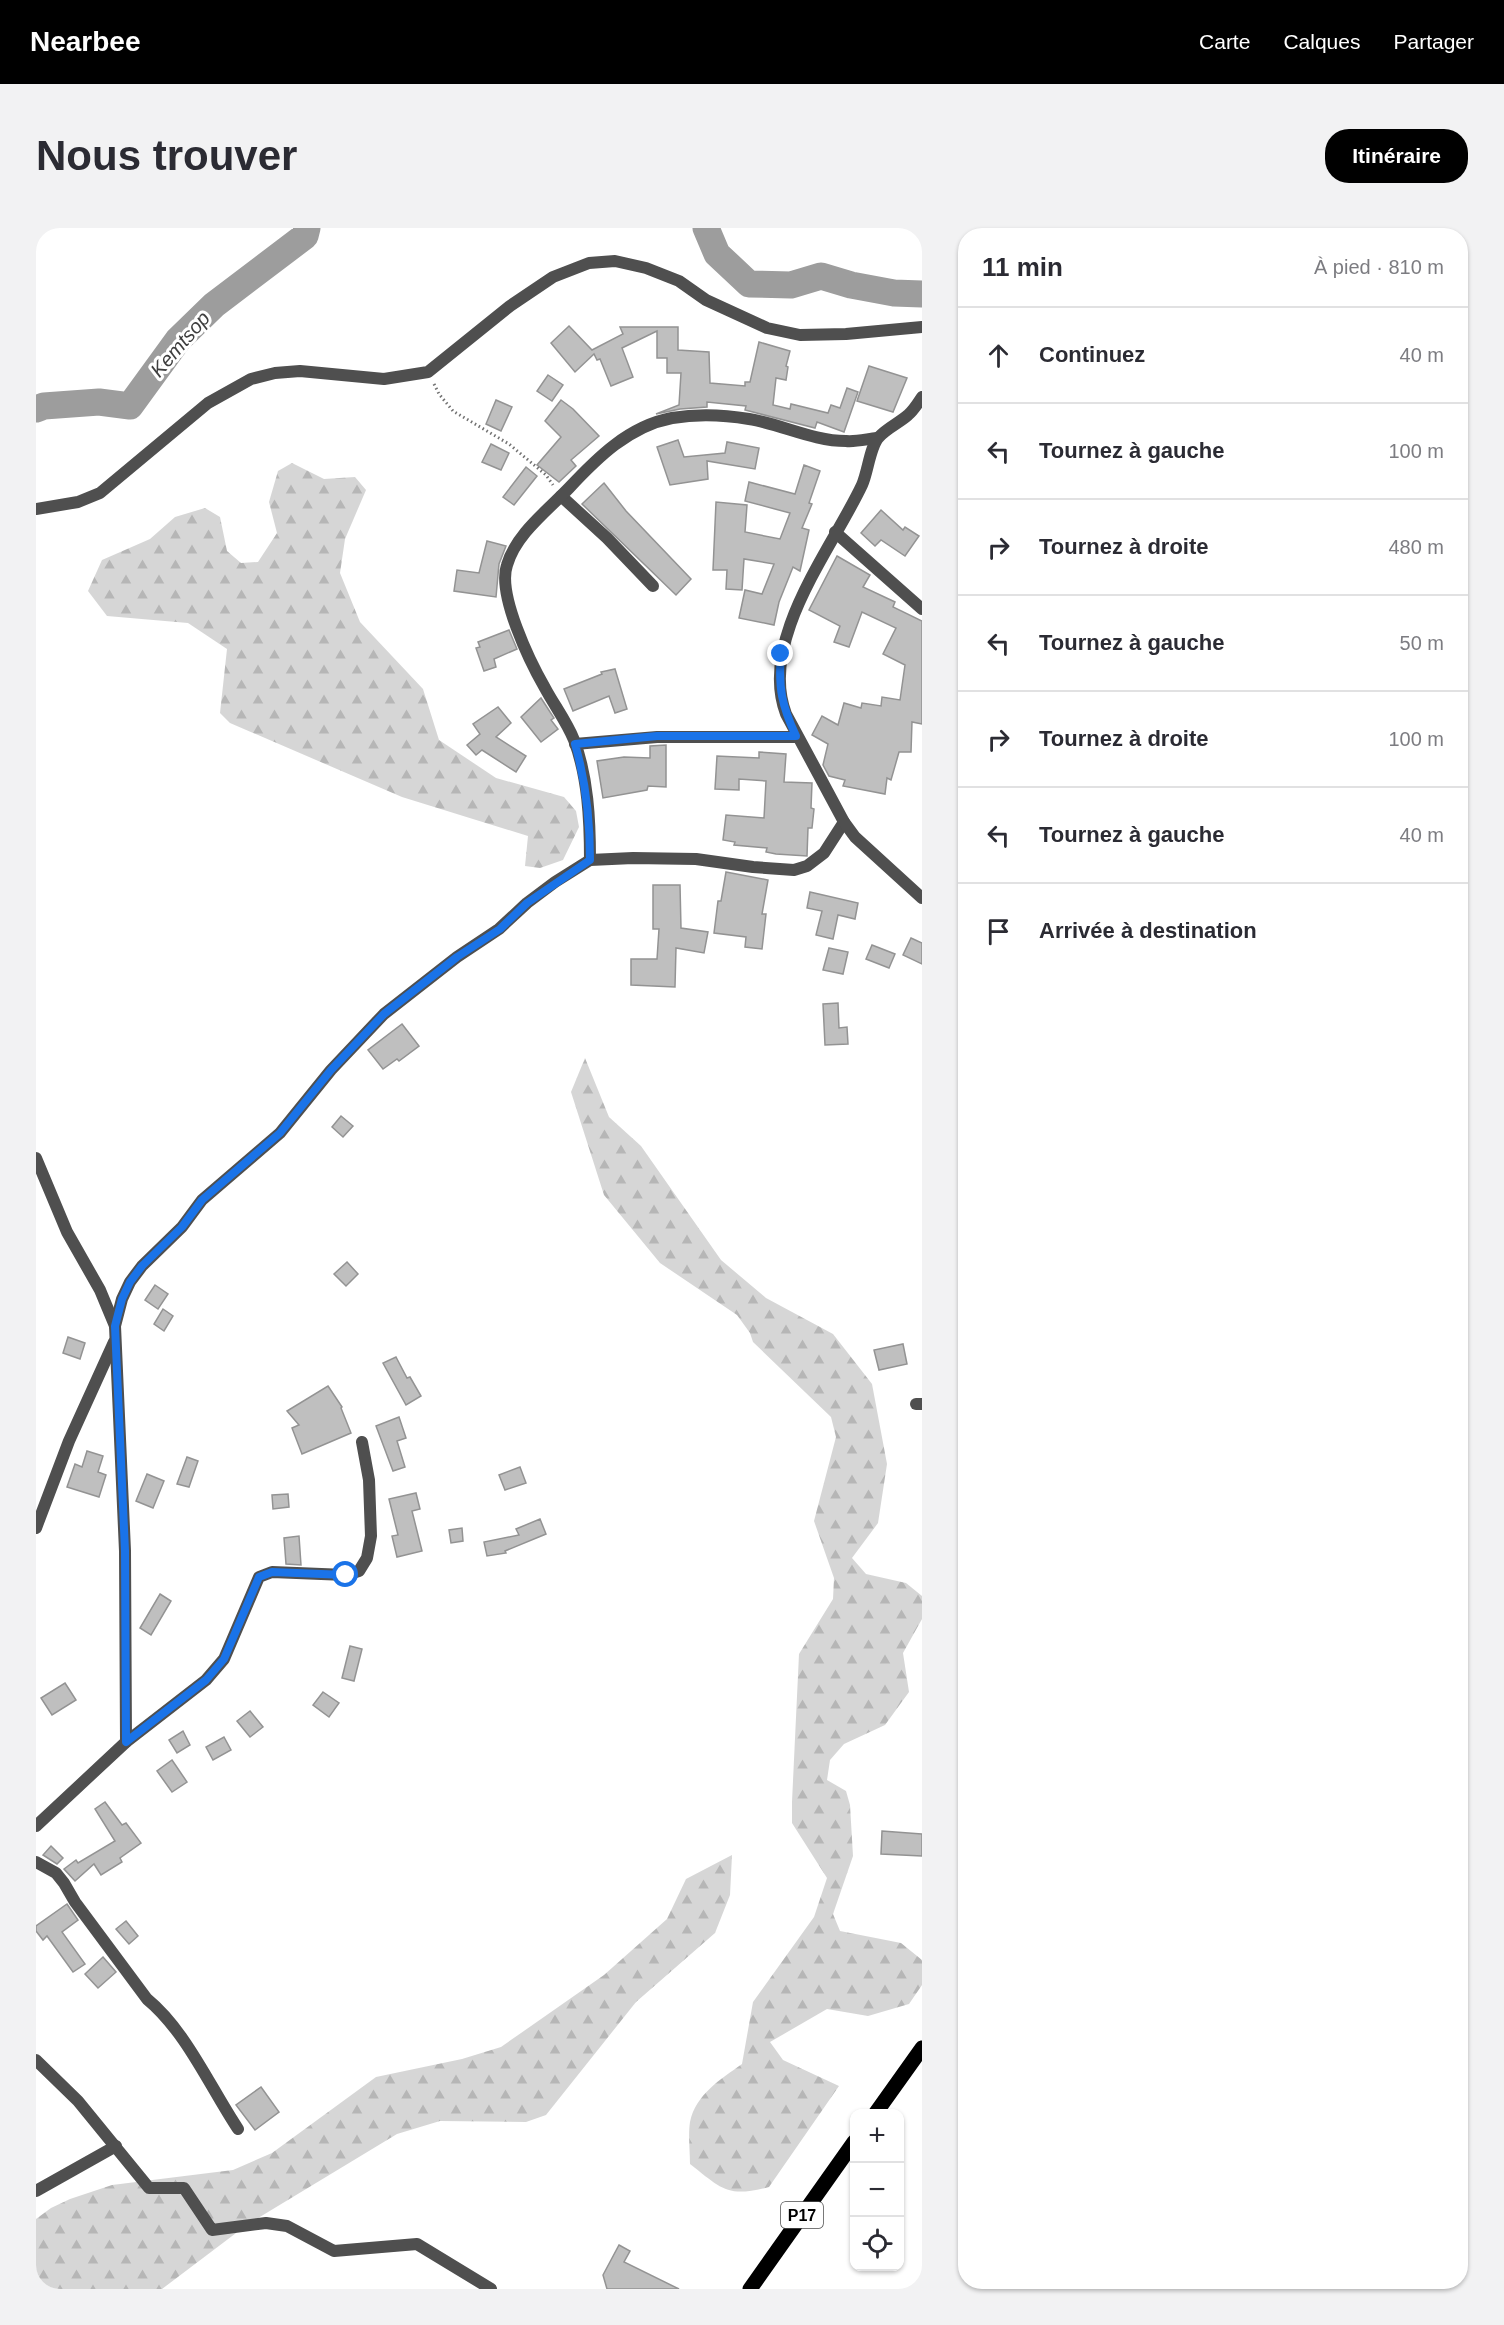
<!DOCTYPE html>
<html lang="fr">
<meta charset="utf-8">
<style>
:root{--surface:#fff;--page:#f2f2f3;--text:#2b2b33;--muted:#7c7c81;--line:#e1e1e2;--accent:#000}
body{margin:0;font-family:Arial,sans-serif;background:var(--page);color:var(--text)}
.controls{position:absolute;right:18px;bottom:18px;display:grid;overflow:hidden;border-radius:12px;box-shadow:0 2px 4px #0004}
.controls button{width:54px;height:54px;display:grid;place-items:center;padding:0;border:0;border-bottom:2px solid var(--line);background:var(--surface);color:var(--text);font:30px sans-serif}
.stop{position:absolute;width:18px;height:18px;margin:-14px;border:4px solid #1a73e8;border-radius:50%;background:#fff}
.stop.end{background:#1a73e8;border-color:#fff;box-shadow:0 2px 6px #0008}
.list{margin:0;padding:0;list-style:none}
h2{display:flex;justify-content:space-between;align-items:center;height:78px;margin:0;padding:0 24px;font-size:26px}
h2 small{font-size:20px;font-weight:400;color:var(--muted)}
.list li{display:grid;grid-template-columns:39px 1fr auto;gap:18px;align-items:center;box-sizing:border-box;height:96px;padding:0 24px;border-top:2px solid var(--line)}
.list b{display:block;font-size:22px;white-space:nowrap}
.list em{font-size:20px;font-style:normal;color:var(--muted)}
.icon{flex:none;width:33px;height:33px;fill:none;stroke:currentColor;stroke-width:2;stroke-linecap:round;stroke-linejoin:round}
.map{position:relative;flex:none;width:886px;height:2061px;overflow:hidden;border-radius:24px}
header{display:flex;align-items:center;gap:36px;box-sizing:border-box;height:84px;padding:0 30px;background:var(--accent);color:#fff}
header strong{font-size:28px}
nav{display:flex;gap:33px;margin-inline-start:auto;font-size:21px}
.intro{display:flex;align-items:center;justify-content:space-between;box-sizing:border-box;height:144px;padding:0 36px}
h1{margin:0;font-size:42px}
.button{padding:15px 27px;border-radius:24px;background:var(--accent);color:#fff;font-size:21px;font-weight:700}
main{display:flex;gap:36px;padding:0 36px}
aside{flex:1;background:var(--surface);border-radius:24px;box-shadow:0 2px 4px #0004}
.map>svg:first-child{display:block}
.forest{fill:url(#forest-firs)}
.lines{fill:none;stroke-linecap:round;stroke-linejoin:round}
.river{stroke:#9d9d9d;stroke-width:27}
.building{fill:#bfbfbf;stroke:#939393;stroke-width:1.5}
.path{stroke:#717171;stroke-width:3;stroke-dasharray:1.5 3;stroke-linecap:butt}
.minor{stroke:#4f4f4f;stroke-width:12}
.tertiary{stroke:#4f4f4f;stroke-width:12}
.primary{stroke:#000;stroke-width:15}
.route{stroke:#1a73e8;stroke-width:8}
.labels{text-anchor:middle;stroke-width:6;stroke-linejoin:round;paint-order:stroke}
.shield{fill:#fff;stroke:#4c4c4c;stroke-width:1.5}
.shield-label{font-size:16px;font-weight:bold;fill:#000}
.water-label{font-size:20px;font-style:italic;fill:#3e3e3e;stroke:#fff}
</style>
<header>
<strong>Nearbee</strong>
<nav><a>Carte</a><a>Calques</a><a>Partager</a></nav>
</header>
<div class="intro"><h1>Nous trouver</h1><a class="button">Itinéraire</a></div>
<main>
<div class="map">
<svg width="886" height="2061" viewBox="0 0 886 2061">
<defs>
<pattern id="forest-firs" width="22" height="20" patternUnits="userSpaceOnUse" patternTransform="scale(1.5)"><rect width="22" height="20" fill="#d6d6d6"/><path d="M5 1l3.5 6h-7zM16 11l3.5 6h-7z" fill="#b6b6b6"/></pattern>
</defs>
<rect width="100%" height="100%" fill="#fff"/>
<g class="forest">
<path d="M256,235L288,251L319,249L330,262L309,311L304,345L324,394L387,461L403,512L460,550L528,569L540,583L543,599L527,632L504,640L489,638L492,608L366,569L194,495L184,485L191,421L152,395L71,388L52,363L66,332L114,311L139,289L169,280L184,289L191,323L205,335L222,334L241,305L233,274L242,243Z"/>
<path d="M549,830L573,889L605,918L685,1032L730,1070L797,1106L836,1156L851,1236L842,1295L816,1330L830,1346L870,1355L886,1368V1391L867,1425L873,1464L849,1497L808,1516L794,1532L791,1552L810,1563L814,1577L817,1628L797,1686L804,1703L865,1715L886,1732V1757L873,1776L832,1788L791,1781L734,1814L747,1832L803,1858L733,1959C691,1970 686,1961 654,1936C654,1923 652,1907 654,1894C660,1866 685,1851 706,1836L717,1774L778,1689L791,1650L756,1595V1574L763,1426L797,1371L798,1350L778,1293L800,1209L795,1189L717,1114L714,1105L701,1087L624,1035L568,967L535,864Z"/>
<path d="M696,1627L694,1667L679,1705L600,1774L510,1887L490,1894L404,1893L361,1906L212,1996L126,2061H0V1991L15,1980L34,1971L76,1957L197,1942L236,1925L340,1849L426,1831L465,1819L568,1747L631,1691L650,1651Z"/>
</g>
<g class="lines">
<g class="river">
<path d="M670,0L681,26L713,56L755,57L785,48L815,57L858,65L886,66"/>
<path d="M0,181L8,178L63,174L94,178L142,112L178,77L269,8L271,0"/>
</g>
</g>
<g class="building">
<path d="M533,98L556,122L587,106L584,99H642V122L673,124L674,155L709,158V154H714L723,114L754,123L750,138L752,139L750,152L740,150L737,177L754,181L755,176L792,185L795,177L804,180L811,160L822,164L808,204L781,194L779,200L709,182L710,178L671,174V179L644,181L620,186L643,177L645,145H631V130H621V103L586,120L597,149L575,158L564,131L561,132L558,126L539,144L515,115Z"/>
<path d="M833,138L871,150L857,184L821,173Z"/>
<path d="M512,147L527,157L516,173L501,163Z"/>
<path d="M460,172L476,179L465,203L450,196Z"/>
<path d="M525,172L537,181L563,208L535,232L540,238L523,254L501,237L525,209L509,193Z"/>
<path d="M642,212L648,229L689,225L691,214L723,220L719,241L671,233L672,251L634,257L621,219Z"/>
<path d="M455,216L473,225L465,242L446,234Z"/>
<path d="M768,237L784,243L773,275L776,276L766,300L773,302L764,343L757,339L743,374L738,397L703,390L709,362L726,366L738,336L708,331L706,362L690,361L691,342H677L680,274L711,277L709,304L744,311L754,285L709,273L713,254L759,266Z"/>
<path d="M490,239L501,248L478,277L467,269Z"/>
<path d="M568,255L590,283L655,351L640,367L546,276Z"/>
<path d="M845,282L867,302L869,299L883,308L869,328L845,312L839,318L825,305Z"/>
<path d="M451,313L470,318L463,336L460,369L418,363L421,342L443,345Z"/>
<path d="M801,328L834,347L827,359L859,374L857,379L886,393V496L876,494L875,524H863L855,552L851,550L849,566L807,558L809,552L793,548L787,537L792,516L776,507L786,488L802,497L808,475L825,480L826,475L845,478L846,469L864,472L869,437L847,426L860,400L826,384L813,419L798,414L804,398L773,382Z"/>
<path d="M473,402L481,421L458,431L460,439L448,443L440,420L444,419L442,414Z"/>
<path d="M579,441L591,481L579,485L573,468L537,483L528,461L566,446L565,444Z"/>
<path d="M505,470L518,490L515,492L522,501L505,514L485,489Z"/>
<path d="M462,479L475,495L460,509L490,528L480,544L446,522L440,527L431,517L444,506L437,496Z"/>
<path d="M630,517V559L612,558L611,562L567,570L561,533L588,529L614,530V518Z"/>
<path d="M723,524L750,526L748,554L776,555L775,580L778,581L776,600H772L771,628L740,626L730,624L731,620L698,617L699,614L687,612L690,587L728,590L730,553L703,551V562L679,561L681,528L723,530Z"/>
<path d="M690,644L732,652L726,686H730L726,721L709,719L710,709L678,705L682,673H685Z"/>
<path d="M617,657H644L645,700L672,704L668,725L640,720L639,759L595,757V731H621L623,701H617Z"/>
<path d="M774,664L822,675L819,691L802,687L797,711L780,707L786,683L771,680Z"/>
<path d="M875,710L886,715V736L867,727Z"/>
<path d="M836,717L859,726L853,740L830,731Z"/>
<path d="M793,720L812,724L807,746L787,742Z"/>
<path d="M802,775L803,800L811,799L812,816L789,817L787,776Z"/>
<path d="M366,796L383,818L363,833L361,831L347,841L332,822Z"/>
<path d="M305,888L317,898L307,909L296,899Z"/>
<path d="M311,1034L322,1046L310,1058L298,1046Z"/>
<path d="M119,1057L132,1066L122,1081L109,1072Z"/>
<path d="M127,1081L137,1088L128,1103L118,1096Z"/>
<path d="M32,1109L49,1115L44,1131L27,1125Z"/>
<path d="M867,1116L871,1136L843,1142L838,1122Z"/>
<path d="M360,1129L371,1150L374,1149L385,1168L370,1177L347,1135Z"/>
<path d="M292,1158L306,1179L305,1180L315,1205L266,1226L256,1200L263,1197L251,1183Z"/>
<path d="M363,1189L370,1210L361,1213L369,1239L357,1243L340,1198Z"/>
<path d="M51,1223L67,1228L62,1244L70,1247L63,1269L31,1259L39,1236L46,1239Z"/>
<path d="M151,1229L162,1233L153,1259L141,1256Z"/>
<path d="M484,1239L490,1255L469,1262L463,1247Z"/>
<path d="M111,1246L128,1253L117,1280L100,1273Z"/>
<path d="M380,1265L384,1281L376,1283L386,1323L361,1329L356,1308L362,1307L353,1271Z"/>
<path d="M252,1266L253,1279L237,1281L236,1267Z"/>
<path d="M504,1291L510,1306L469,1323L470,1325L451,1328L448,1314L483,1307L480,1301Z"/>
<path d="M426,1300L427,1313L415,1315L413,1302Z"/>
<path d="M263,1308L265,1337L250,1336L248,1310Z"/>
<path d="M124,1366L135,1373L115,1407L104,1400Z"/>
<path d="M314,1418L326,1421L318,1453L306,1450Z"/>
<path d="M29,1455L40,1472L16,1487L5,1470Z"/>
<path d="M287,1464L303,1475L293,1489L277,1477Z"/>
<path d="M214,1483L227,1499L214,1509L201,1493Z"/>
<path d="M147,1503L154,1517L141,1525L133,1512Z"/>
<path d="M188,1509L195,1522L177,1532L170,1519Z"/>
<path d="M136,1532L151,1554L136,1564L121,1543Z"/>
<path d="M69,1574L86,1597L90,1595L105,1615L84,1630L86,1634L65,1647L58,1636L39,1653L28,1641L40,1632L42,1635L79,1613L59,1581Z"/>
<path d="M846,1603L886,1606V1628L845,1626Z"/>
<path d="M15,1618L27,1630L21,1636L7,1627Z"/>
<path d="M31,1676L42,1692L26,1704L49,1736L37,1744L11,1708L7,1712L0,1703V1698Z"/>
<path d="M90,1693L102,1708L93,1716L80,1701Z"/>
<path d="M67,1729L80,1744L62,1760L49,1746Z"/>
<path d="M225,1859L243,1884L219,1902L200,1877Z"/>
<path d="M583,2017L594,2023L588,2034L643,2061H571L567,2047Z"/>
</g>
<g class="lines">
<path class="path" d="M398,156L403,166L417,183L473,216L510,247L517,257"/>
<g class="minor">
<path d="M525,268L571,310L617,358"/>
<path d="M0,281L42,274L64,265L172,175L215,151L239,145L264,143L348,151L392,144L474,78L517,49L553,35L579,33L610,40L643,53L670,72L731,100L764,107L810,106L886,99"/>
<path d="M799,304L886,381"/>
<path d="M539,516L621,509H761"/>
<path d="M554,632C554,592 552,549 538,512C531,494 518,477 509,460C494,434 461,366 471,337C480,306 511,283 533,260C561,230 593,198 636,190C660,186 689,187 713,191C745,196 777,213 810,213C820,214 831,211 841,210"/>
<path d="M0,930L31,1004L64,1062L79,1098L89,1323L90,1514L0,1598"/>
<path d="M79,1098L86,1071L94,1054L106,1038L146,999L166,972L244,905L295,842L348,786L421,729L463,701L491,675L519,654L554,632L597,630L660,631L717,639L758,642L771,638L788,625L808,594"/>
<path d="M880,1176H886"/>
<path d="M0,1300L33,1213L78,1114"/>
<path d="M90,1514L170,1452L188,1431L223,1349L236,1344L310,1347L323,1343L331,1330L335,1308L333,1252L326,1214"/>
<path d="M0,1634L20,1645L28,1655L39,1674L111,1771C150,1803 174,1859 202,1901"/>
<path d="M0,1832L42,1873L113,1960H148L176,2002L230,1995L251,1998L298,2023L381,2016L455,2061"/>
<path d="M0,1963L80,1918"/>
</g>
<path class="tertiary" d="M886,169C882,175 878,182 872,187C863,195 851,200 843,209C834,218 832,244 826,257C796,321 722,412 750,486L808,594L819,609L886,670"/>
<g class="primary">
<path d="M839,1886L886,1820"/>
<path d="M714,2061L818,1914"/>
</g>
</g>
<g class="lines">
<path class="route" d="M310,1347L236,1344L223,1349L188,1431L170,1452L90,1514L89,1323L79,1098L86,1071L94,1054L106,1038L146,999L166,972L244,905L295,842L348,786L421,729L464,701L491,675L554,632C554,593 550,554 539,516L621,508H760C746,478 742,460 745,426"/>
</g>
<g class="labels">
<rect class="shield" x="745" y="1974" width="42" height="26" rx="4.5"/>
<g class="shield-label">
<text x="766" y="1993">P17</text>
</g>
<g class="water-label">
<text transform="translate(144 116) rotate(-49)" y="7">Kemtsop</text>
</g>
</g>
</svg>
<div class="controls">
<button>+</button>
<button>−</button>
<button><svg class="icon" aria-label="locate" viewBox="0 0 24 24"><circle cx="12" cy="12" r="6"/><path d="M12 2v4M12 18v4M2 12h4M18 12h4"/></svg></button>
</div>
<div class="stop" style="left:310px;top:1347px"></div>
<div class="stop end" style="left:745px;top:426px"></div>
</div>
<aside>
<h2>11 min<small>À pied · 810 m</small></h2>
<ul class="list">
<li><svg class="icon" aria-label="ahead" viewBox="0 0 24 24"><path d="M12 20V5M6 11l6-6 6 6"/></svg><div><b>Continuez</b></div><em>40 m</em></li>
<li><svg class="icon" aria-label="left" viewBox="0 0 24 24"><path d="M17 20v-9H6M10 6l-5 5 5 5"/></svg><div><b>Tournez à gauche</b></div><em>100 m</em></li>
<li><svg class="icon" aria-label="right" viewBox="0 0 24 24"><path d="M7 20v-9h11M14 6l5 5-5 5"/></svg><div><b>Tournez à droite</b></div><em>480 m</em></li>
<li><svg class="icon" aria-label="left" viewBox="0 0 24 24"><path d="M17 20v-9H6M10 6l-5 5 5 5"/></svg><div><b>Tournez à gauche</b></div><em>50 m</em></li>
<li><svg class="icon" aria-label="right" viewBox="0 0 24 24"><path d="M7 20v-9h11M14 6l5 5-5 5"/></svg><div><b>Tournez à droite</b></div><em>100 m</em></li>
<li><svg class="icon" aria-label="left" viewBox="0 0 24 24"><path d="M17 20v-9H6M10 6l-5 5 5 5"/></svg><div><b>Tournez à gauche</b></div><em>40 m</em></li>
<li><svg class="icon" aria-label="arrive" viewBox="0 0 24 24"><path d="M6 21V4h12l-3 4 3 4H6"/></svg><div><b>Arrivée à destination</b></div></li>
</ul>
</aside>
</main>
